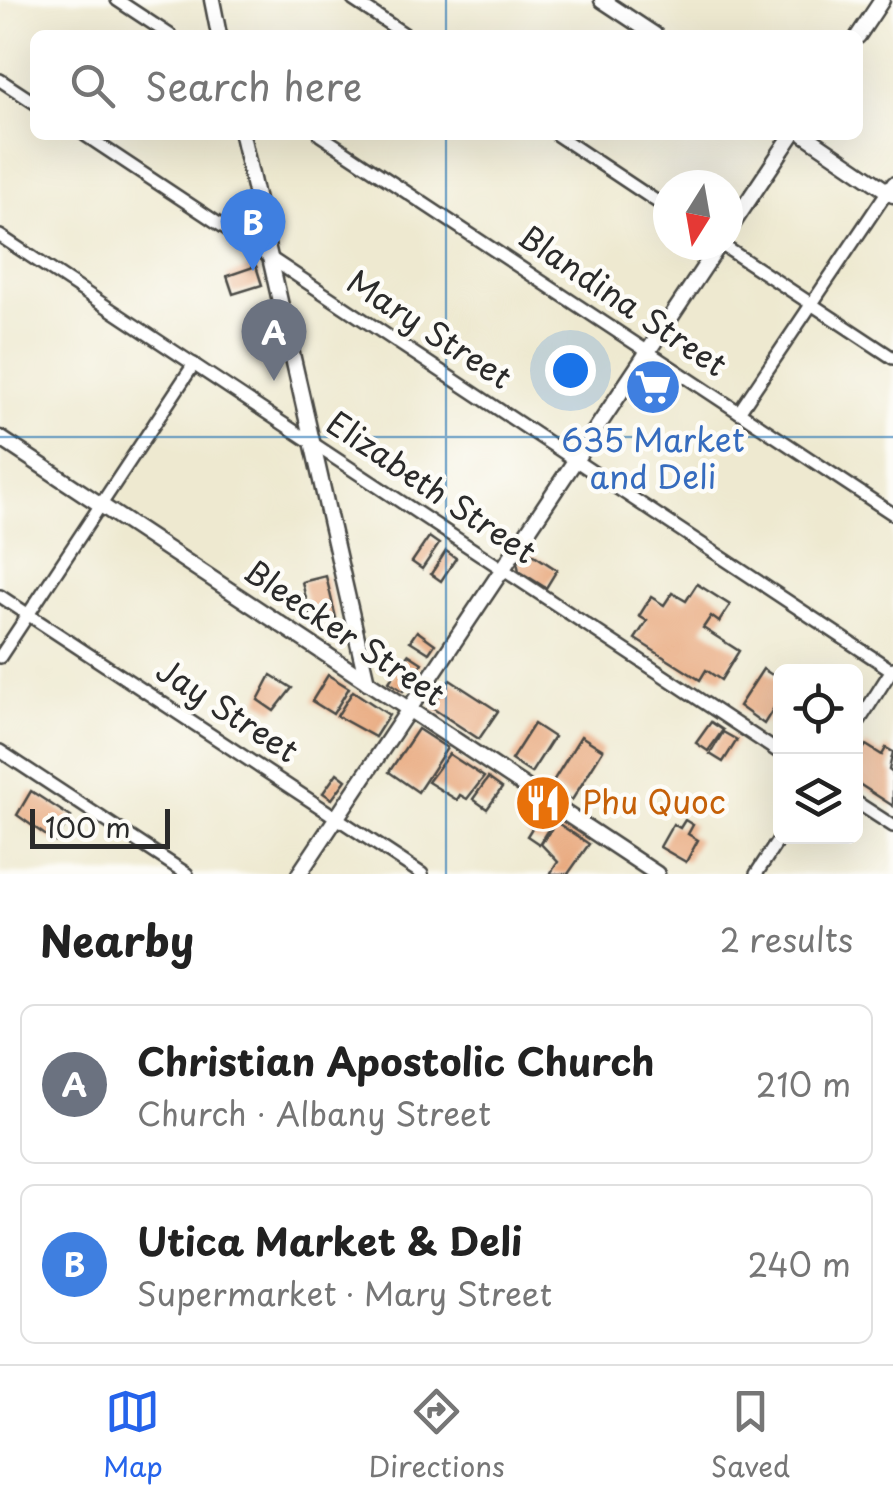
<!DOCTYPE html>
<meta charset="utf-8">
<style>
:root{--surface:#fff;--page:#f2f2f2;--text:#222;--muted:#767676;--line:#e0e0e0;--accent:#2563eb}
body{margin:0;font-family:"Playpen Sans",sans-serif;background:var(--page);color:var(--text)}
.controls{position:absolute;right:30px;bottom:30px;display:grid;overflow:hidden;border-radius:15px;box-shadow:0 10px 40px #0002}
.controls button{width:90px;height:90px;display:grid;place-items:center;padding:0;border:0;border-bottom:2px solid var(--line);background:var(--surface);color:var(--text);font:50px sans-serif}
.compass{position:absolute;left:653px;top:170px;width:90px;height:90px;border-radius:50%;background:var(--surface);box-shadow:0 10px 40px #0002;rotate:191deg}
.scale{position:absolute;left:30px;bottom:25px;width:140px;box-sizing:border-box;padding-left:10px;border:5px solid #2b2b2b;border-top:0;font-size:28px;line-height:35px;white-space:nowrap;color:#2b2b2b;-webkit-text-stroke:8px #fdfcf7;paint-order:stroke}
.you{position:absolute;left:570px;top:370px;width:35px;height:35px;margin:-25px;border:8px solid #fff;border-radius:50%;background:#1a73e8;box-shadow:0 0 0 15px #1a73e833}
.badge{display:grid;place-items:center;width:65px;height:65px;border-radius:50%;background:var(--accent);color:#fff;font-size:32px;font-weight:700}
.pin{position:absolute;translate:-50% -82px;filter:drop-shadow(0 2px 5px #0008)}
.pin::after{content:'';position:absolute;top:52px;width:35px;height:30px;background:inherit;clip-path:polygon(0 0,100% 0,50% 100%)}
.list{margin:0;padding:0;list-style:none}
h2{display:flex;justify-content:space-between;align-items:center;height:130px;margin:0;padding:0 40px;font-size:42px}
h2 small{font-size:32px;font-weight:400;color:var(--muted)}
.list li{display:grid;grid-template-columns:65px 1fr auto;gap:30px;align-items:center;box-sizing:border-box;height:160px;margin:0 20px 20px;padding:0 20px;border:2px solid var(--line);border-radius:15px}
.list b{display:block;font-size:38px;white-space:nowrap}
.list p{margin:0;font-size:32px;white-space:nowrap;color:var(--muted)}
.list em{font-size:32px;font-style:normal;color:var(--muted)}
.icon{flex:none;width:55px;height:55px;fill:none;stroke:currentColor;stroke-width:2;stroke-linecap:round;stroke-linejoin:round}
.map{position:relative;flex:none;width:893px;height:874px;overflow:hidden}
.search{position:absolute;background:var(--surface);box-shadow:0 10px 40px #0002;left:30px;right:30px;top:30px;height:110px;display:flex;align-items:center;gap:25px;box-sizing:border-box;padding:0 35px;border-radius:15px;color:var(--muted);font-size:38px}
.sheet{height:490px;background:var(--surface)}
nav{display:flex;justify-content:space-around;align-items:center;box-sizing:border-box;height:140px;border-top:2px solid var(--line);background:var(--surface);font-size:28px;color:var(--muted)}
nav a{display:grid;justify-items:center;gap:5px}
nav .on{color:var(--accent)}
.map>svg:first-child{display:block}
.building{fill:#e8a77b}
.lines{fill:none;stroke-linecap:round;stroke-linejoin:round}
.minor-casing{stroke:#484844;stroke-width:16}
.tertiary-casing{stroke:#484844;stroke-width:19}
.minor{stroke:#fff;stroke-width:11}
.tertiary{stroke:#fff;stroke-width:14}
.grid{fill:none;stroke:#1f6fb2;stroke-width:2.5;stroke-opacity:0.55}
.labels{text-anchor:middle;stroke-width:9;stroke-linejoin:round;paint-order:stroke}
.street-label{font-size:32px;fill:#2b2b2b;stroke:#fdfcf7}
.shop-label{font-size:32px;fill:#366cbe;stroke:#fdfcf7}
.food-label{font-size:32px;fill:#c56008;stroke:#fdfcf7;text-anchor:start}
</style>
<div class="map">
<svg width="893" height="874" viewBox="0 0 893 874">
<rect width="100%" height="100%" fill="#fdfcf7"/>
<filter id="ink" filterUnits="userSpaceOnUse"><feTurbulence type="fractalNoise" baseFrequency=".01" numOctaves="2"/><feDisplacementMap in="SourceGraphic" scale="20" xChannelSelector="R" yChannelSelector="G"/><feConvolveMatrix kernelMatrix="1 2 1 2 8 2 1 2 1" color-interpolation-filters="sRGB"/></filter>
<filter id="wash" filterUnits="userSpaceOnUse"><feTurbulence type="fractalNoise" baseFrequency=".0048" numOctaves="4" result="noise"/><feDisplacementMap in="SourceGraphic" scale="40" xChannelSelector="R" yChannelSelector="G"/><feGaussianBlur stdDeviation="2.25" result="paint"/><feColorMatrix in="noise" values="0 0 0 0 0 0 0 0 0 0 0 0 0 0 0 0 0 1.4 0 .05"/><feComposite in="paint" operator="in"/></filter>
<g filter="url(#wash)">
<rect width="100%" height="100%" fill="#eee9d0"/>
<g id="blocks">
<g class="building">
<path d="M256,266L262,285L233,294L227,276Z"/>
<path d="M652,374L668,384L660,398L644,388Z"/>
<path d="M429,537L439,544L422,569L412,562Z"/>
<path d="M525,549L557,570L546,588L519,571L517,562Z"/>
<path d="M446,551L456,558L441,581L431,574Z"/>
<path d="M326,576L336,618L312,623L302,582Z"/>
<path d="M697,584L730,605L719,622L711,616L703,628L739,651L721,680L706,670L700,680L635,639L647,621L639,616L651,597L664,605L672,593L686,601Z"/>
<path d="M417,631L435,644L429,653L410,641Z"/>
<path d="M408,654L422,663L403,691L389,682Z"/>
<path d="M763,669L780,680V698L764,724L739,706Z"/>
<path d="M271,675L292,688L274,711L258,700Z"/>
<path d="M328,675L349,688L333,714L312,701Z"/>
<path d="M450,680L498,711L479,739L432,708Z"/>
<path d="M353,691L389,715L375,737L337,716Z"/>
<path d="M711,722L723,730L708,751L696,743Z"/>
<path d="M534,724L554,737L531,773L511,760Z"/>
<path d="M418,729L447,748L418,792L389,772Z"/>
<path d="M723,732L737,740L723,762L710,754Z"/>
<path d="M581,736L603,750L572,800L550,786Z"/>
<path d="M866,745L882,755L886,748L893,752L889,770L893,773V806L856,782V760Z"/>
<path d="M449,754L484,777L467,799L460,795L457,800L428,782Z"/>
<path d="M337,773L346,780L332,799L323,793Z"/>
<path d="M488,778L502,788L487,809L473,799Z"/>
<path d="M31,791L71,817L55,842L17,815Z"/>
<path d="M542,812L554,820L539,844L527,836Z"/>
<path d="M685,820L693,825L688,834L698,840L686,862L660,847L673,824L680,828Z"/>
<path d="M556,822L589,844L568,874H550L558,862L541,844Z"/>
</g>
</g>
</g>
<g filter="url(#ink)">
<use href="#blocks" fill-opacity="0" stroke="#484844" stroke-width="2.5"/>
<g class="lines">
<g class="minor-casing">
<g id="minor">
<path d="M117,0L170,35"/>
<path d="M353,0L406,35"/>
<path d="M0,80L35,103"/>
<path d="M85,135L893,671"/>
<path d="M320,135L893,514"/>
<path d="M557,135L668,209"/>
<path d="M0,236L780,753"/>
<path d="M722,245L893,358"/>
<path d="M739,412L893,183"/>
<path d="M0,596L422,874"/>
<path d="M0,657L194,364"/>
<path d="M856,726L893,668"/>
<path d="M0,751L187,874"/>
<path d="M856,802L893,826"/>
<path d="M756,874L781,836"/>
</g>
</g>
<g class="tertiary-casing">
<g id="tertiary">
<path d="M212,0L219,35"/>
<path d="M602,0L655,35"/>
<path d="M858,36L882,0"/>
<path d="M242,135L367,682"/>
<path d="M805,135L893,195"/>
<path d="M728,231L792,135"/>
<path d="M0,438L657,874"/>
<path d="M299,874L719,245"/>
</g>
</g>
<use href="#minor" class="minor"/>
<use href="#tertiary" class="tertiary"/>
</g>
</g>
<path class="grid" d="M446,0V35M446,135V874M0,437H893"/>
<defs>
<g id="supermarket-disc" transform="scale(2.875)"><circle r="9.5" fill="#3f7fe0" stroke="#fdfcf7"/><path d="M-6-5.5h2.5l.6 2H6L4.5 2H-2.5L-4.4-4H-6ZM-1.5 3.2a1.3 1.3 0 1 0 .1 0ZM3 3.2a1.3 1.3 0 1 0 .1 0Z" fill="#fff"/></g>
<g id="restaurant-disc" transform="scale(2.875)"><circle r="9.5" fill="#e8710a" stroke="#fdfcf7"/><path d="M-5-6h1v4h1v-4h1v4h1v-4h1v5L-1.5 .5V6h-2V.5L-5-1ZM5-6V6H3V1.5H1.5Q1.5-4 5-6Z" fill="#fff"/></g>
</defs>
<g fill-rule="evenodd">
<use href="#supermarket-disc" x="653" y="387"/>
<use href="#restaurant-disc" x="543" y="803"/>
</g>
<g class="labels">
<g class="street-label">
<text transform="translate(622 301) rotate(34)" y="11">Blandina Street</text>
<text transform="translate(429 330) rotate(33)" y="11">Mary Street</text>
<text transform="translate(431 488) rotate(34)" y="11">Elizabeth Street</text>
<text transform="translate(344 633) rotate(34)" y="11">Bleecker Street</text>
<text transform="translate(227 711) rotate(33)" y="11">Jay Street</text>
</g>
<g class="shop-label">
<text x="653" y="452">635 Market<tspan x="653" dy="37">and Deli</tspan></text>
</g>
<g class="food-label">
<text x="582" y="814">Phu Quoc</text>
</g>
</g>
</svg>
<div class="controls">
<button><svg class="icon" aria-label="locate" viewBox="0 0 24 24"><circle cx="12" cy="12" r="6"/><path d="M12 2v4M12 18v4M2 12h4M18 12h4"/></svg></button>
<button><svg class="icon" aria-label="layers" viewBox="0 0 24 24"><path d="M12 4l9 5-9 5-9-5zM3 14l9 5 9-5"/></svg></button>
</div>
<svg class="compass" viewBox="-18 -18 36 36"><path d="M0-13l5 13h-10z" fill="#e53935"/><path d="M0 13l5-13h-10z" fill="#767676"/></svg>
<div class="scale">100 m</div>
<div class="you"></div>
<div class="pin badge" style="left:274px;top:381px;background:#6b7280">A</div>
<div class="pin badge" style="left:253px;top:271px;background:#3f7fe0">B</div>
<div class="search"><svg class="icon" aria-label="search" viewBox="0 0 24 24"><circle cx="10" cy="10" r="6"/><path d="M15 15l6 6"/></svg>Search here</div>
</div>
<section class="sheet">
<h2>Nearby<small>2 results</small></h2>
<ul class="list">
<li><span class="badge" style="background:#6b7280">A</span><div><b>Christian Apostolic Church</b><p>Church · Albany Street</p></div><em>210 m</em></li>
<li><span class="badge" style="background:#3f7fe0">B</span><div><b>Utica Market &amp; Deli</b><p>Supermarket · Mary Street</p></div><em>240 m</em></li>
</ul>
</section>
<nav>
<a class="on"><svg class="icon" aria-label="map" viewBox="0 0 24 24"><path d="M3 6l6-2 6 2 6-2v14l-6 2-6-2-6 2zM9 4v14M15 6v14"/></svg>Map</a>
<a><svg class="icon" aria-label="directions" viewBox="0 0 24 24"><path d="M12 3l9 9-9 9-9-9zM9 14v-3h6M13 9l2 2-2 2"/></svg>Directions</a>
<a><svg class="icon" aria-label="saved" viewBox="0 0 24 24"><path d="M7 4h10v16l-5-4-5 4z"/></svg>Saved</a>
</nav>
